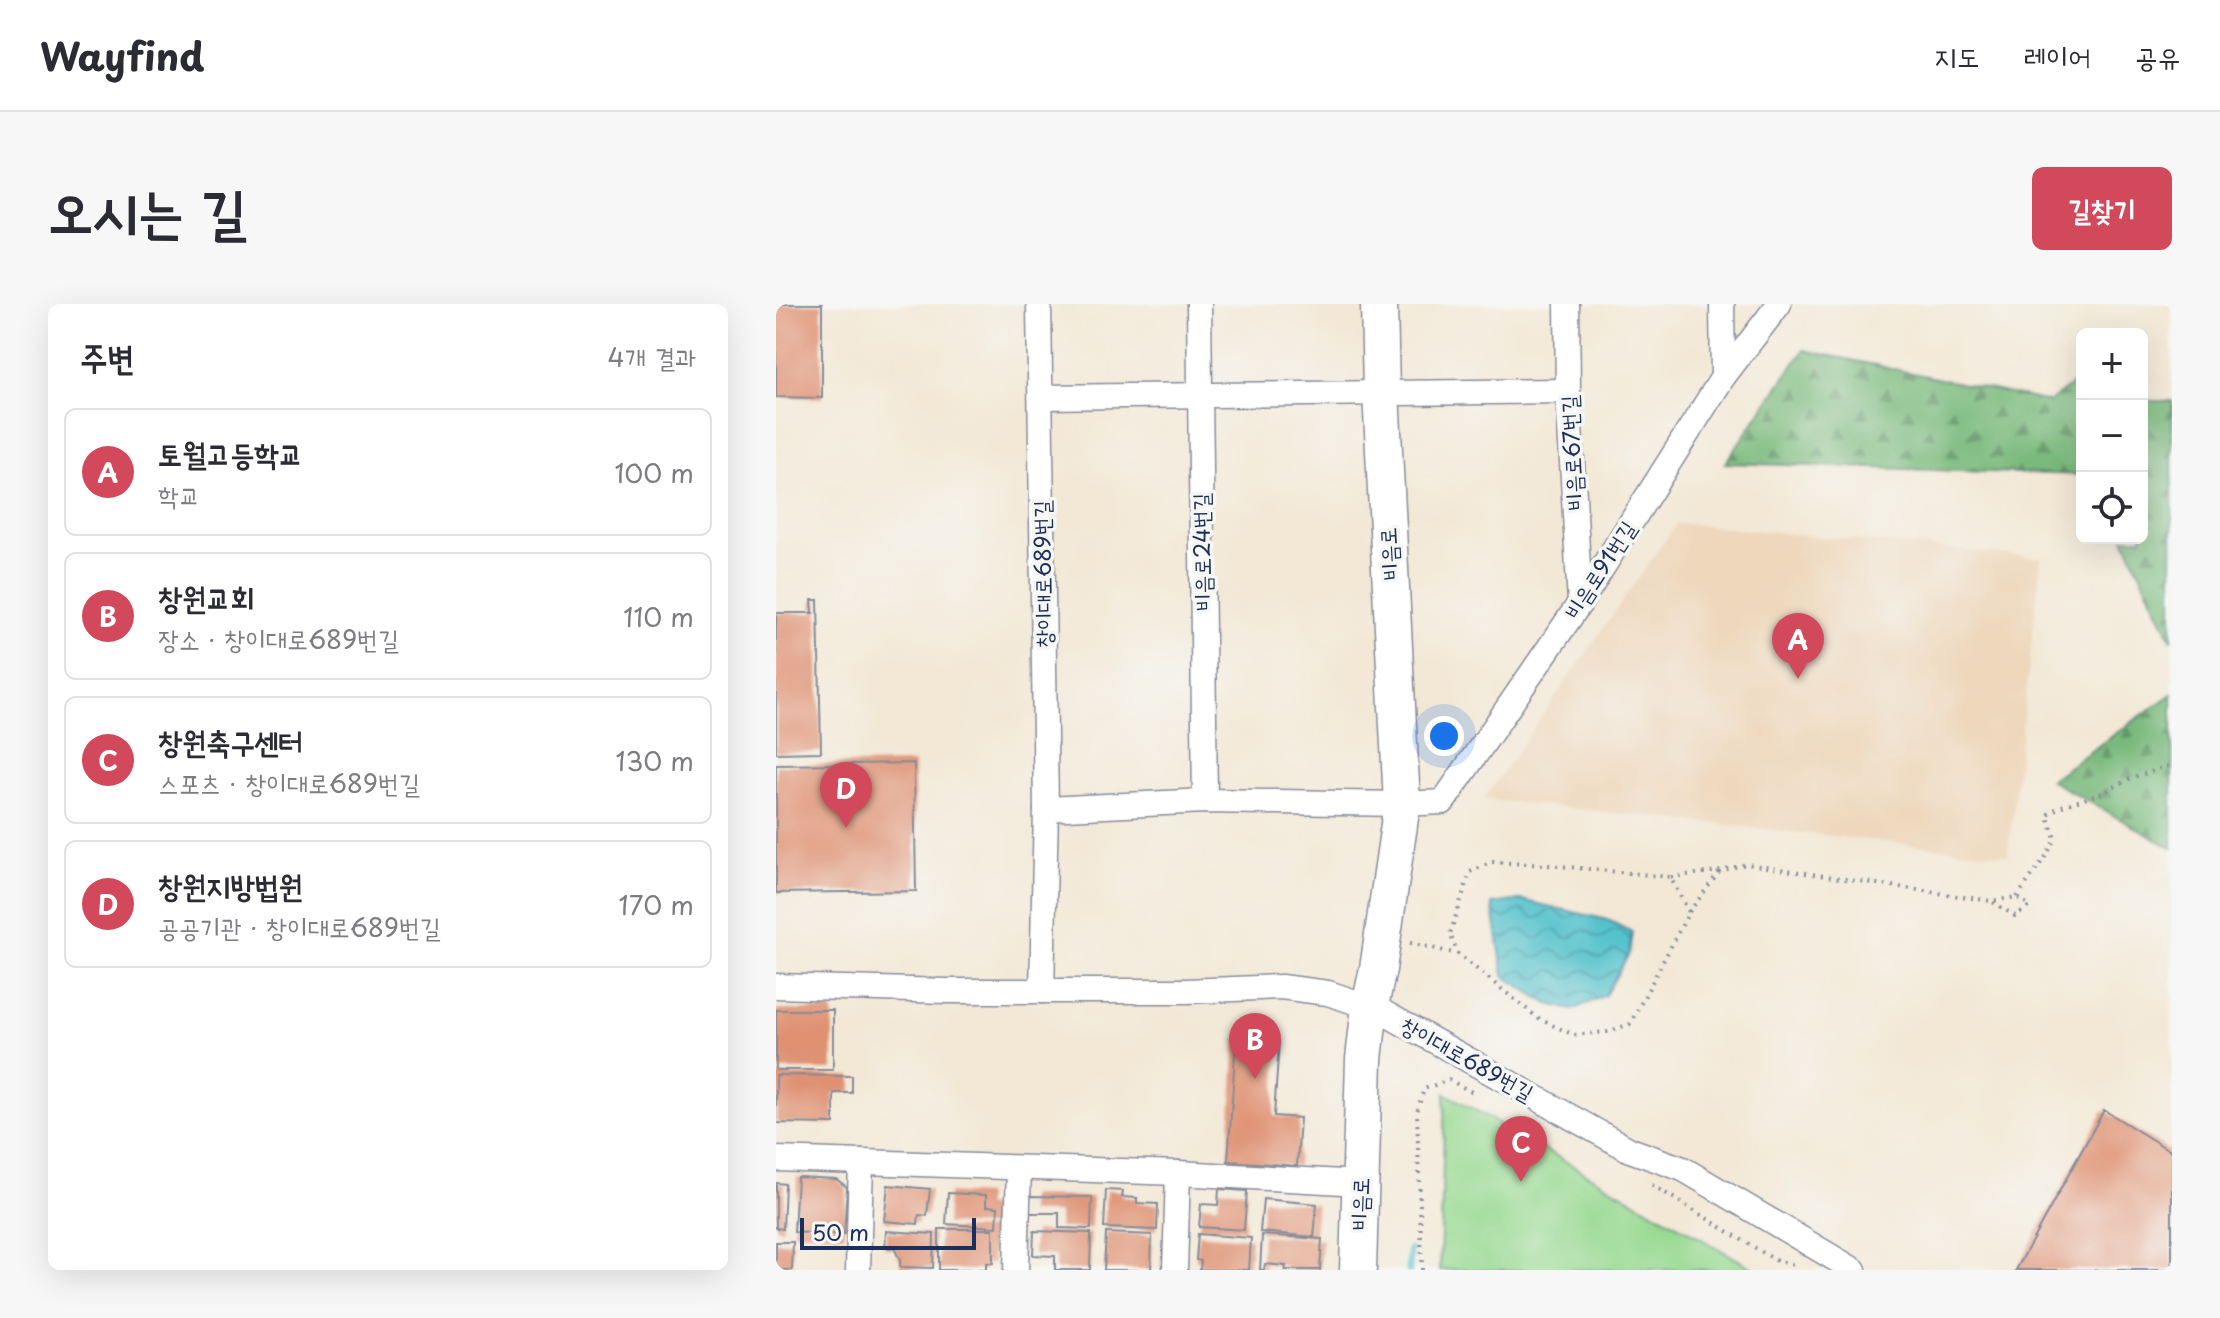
<!DOCTYPE html>
<html lang="ko">
<meta charset="utf-8">
<style>
:root{--surface:#fff;--page:#f7f7f7;--text:#2b2b33;--muted:#7c7c81;--line:#e1e1e2;--accent:#d1495b}
body{margin:0;font-family:"Playpen Sans","Poor Story",sans-serif;background:var(--page);color:var(--text)}
.controls{position:absolute;right:24px;top:24px;display:grid;overflow:hidden;border-radius:12px;box-shadow:0 8px 32px #0002}
.controls button{width:72px;height:72px;display:grid;place-items:center;padding:0;border:0;border-bottom:2px solid var(--line);background:var(--surface);color:var(--text);font:40px sans-serif}
.scale{position:absolute;left:24px;bottom:20px;width:176px;box-sizing:border-box;padding-left:8px;border:4px solid #1b2f5e;border-top:0;font-size:22px;line-height:28px;white-space:nowrap;color:#1b2f5e;-webkit-text-stroke:6px #f6f6f2;paint-order:stroke}
.you{position:absolute;left:668px;top:432px;width:28px;height:28px;margin:-20px;border:6px solid #fff;border-radius:50%;background:#1a73e8;box-shadow:0 0 0 12px #1a73e833}
.badge{display:grid;place-items:center;width:52px;height:52px;border-radius:50%;background:var(--accent);color:#fff;font-size:26px;font-weight:700}
.pin{position:absolute;translate:-50% -66px;filter:drop-shadow(0 2px 4px #0008)}
.pin::after{content:'';position:absolute;top:42px;width:28px;height:24px;background:inherit;clip-path:polygon(0 0,100% 0,50% 100%)}
.list{margin:0;padding:0;list-style:none}
h2{display:flex;justify-content:space-between;align-items:center;height:104px;margin:0;padding:0 32px;font-size:34px}
h2 small{font-size:26px;font-weight:400;color:var(--muted)}
.list li{display:grid;grid-template-columns:52px 1fr auto;gap:24px;align-items:center;box-sizing:border-box;height:128px;margin:0 16px 16px;padding:0 16px;border:2px solid var(--line);border-radius:12px}
.list b{display:block;font-size:30px;white-space:nowrap}
.list p{margin:0;font-size:26px;white-space:nowrap;color:var(--muted)}
.list em{font-size:26px;font-style:normal;color:var(--muted)}
.icon{flex:none;width:44px;height:44px;fill:none;stroke:currentColor;stroke-width:2;stroke-linecap:round;stroke-linejoin:round}
.map{position:relative;flex:none;width:1396px;height:966px;overflow:hidden;border-radius:12px}
header{display:flex;align-items:center;gap:48px;box-sizing:border-box;height:112px;padding:0 40px;background:var(--surface);border-bottom:2px solid var(--line)}
header strong{font-size:38px}
nav{display:flex;gap:44px;margin-inline-start:auto;font-size:28px}
.intro{display:flex;align-items:center;justify-content:space-between;box-sizing:border-box;height:192px;padding:0 48px}
h1{margin:0;font-size:56px}
.button{padding:20px 36px;border-radius:12px;background:var(--accent);color:#fff;font-size:28px;font-weight:700}
main{display:flex;gap:48px;padding:0 48px}
aside{flex:1;background:var(--surface);border-radius:12px;box-shadow:0 8px 32px #0002}
.map>svg:first-child{display:block}
.built{fill:#eed7bb}
.forest{fill:url(#forest-firs);stroke:#4a746c;stroke-width:2}
.pitch{fill:#97d991;stroke:#598478;stroke-width:2}
.water{fill:url(#water-waves);stroke:#387895;stroke-width:2}
.lines{fill:none;stroke-linecap:round;stroke-linejoin:round}
.stream{stroke:#55c2cc;stroke-width:7}
.building{fill:#df9172}
.street-casing{stroke:#878c9a;stroke-width:27}
.secondary-casing{stroke:#878c9a;stroke-width:39}
.path{stroke:#878c9a;stroke-width:4;stroke-dasharray:2 6;stroke-linecap:butt}
.street{stroke:#fff;stroke-width:24}
.secondary{stroke:#fff;stroke-width:36}
.labels{text-anchor:middle;stroke-width:7;stroke-linejoin:round;paint-order:stroke}
.street-label{font-size:22px;fill:#1b2f5e;stroke:#f6f6f2}
</style>
<header>
<strong>Wayfind</strong>
<nav><a>지도</a><a>레이어</a><a>공유</a></nav>
</header>
<div class="intro"><h1>오시는 길</h1><a class="button">길찾기</a></div>
<main>
<aside>
<h2>주변<small>4개 결과</small></h2>
<ul class="list">
<li><span class="badge">A</span><div><b>토월고등학교</b><p>학교</p></div><em>100 m</em></li>
<li><span class="badge">B</span><div><b>창원교회</b><p>장소 · 창이대로689번길</p></div><em>110 m</em></li>
<li><span class="badge">C</span><div><b>창원축구센터</b><p>스포츠 · 창이대로689번길</p></div><em>130 m</em></li>
<li><span class="badge">D</span><div><b>창원지방법원</b><p>공공기관 · 창이대로689번길</p></div><em>170 m</em></li>
</ul>
</aside>
<div class="map">
<svg width="1396" height="966" viewBox="0 0 1396 966">
<defs>
<pattern id="forest-firs" width="22" height="20" patternUnits="userSpaceOnUse" patternTransform="scale(2)"><rect width="22" height="20" fill="#79b97b"/><path d="M5 1l3.5 6h-7zM16 11l3.5 6h-7z" fill="#629768"/></pattern>
<pattern id="water-waves" width="16" height="10" patternUnits="userSpaceOnUse" patternTransform="scale(2)"><rect width="16" height="10" fill="#55c2cc"/><path d="M0 5q4-4 8 0t8 0" fill="none" stroke="#469ea9"/></pattern>
</defs>
<rect width="100%" height="100%" fill="#f6f6f2"/>
<filter id="ink" filterUnits="userSpaceOnUse"><feTurbulence type="fractalNoise" baseFrequency=".0125" numOctaves="2"/><feDisplacementMap in="SourceGraphic" scale="16" xChannelSelector="R" yChannelSelector="G"/><feConvolveMatrix kernelMatrix="1 2 1 2 8 2 1 2 1" color-interpolation-filters="sRGB"/></filter>
<filter id="wash" filterUnits="userSpaceOnUse"><feTurbulence type="fractalNoise" baseFrequency=".006" numOctaves="4" result="noise"/><feDisplacementMap in="SourceGraphic" scale="32" xChannelSelector="R" yChannelSelector="G"/><feGaussianBlur stdDeviation="1.8" result="paint"/><feColorMatrix in="noise" values="0 0 0 0 0 0 0 0 0 0 0 0 0 0 0 0 0 1.4 0 .05"/><feComposite in="paint" operator="in"/></filter>
<g filter="url(#wash)">
<rect width="100%" height="100%" fill="#f3e8d6"/>
<path class="built" d="M901,219L1265,254L1232,551L708,495Z"/>
<g class="forest">
<path d="M1028,46L1273,98L1306,73V171L949,159Z"/>
<path d="M1366,97H1396V336L1348,234H1366Z"/>
<path d="M1396,390V544L1274,476Z"/>
</g>
<path class="pitch" d="M669,789L980,966H664Z"/>
<path class="water" d="M745,596L832,616L856,628L853,650L829,691L797,706L772,700L728,672L716,600Z"/>
<g class="lines">
<path class="stream" d="M633,966L634,946"/>
</g>
<g id="blocks">
<g class="building">
<path d="M0,0H46V94L0,93Z"/>
<path d="M36,296H42L45,448L0,449V309H37Z"/>
<path d="M138,459L140,587L0,589V461Z"/>
<rect x="0" y="706" width="57" height="60"/>
<path d="M460,735L503,738L498,812L524,814L521,862L452,857Z"/>
<path d="M0,771L76,772V789H58V820L0,819Z"/>
<path d="M1328,806L1396,848V966H1240Z"/>
<path d="M21,873L60,875L71,883L68,931L18,928Z"/>
<path d="M0,879L9,880L7,925L0,924Z"/>
<path d="M112,881L154,885L151,912L143,911L142,920L108,917Z"/>
<path d="M443,885L471,887L468,926L423,923L425,900L442,901Z"/>
<path d="M330,886L347,887L346,893L361,894V899L382,900L381,926L328,924Z"/>
<path d="M172,889L210,891V902L222,903L221,923L170,920Z"/>
<path d="M253,892L316,893L315,925L283,924V909H253Z"/>
<path d="M487,895L541,900L538,933L484,928Z"/>
<path d="M163,925H217V959H210V966H163Z"/>
<path d="M110,927L158,930L157,964L124,963V956L118,944H109Z"/>
<path d="M258,927L315,929L314,966H279V952L257,951Z"/>
<path d="M330,929L376,931L375,966H328Z"/>
<path d="M422,930L475,934L473,966H424L425,957L420,956Z"/>
<path d="M486,931L546,935L544,966H509L510,962L489,960L488,966H484Z"/>
<path d="M0,938H17L16,966H0Z"/>
</g>
</g>
</g>
<g filter="url(#ink)">
<use href="#blocks" fill-opacity="0" stroke="#878c9a" stroke-width="2"/>
<g class="lines">
<g class="street-casing">
<g id="street">
<path d="M263,0L270,505L266,687"/>
<path d="M423,0L429,497"/>
<path d="M791,0L792,87L804,299"/>
<path d="M946,0L947,73"/>
<path d="M265,93L792,87"/>
<path d="M270,505L429,497L626,500L667,498L804,299L947,73L1003,0"/>
<path d="M0,682L170,687H411L505,683L552,689L603,706L854,846L907,865L1078,966"/>
<path d="M0,855L402,869L585,879"/>
<path d="M82,966L85,858"/>
<path d="M240,966L243,864"/>
<path d="M399,966L402,869"/>
</g>
</g>
<g class="secondary-casing">
<path id="secondary" d="M582,966L588,755L594,702L602,665L626,500L605,88L603,0"/>
</g>
<g class="path">
<path d="M895,573L944,567L970,560L1215,597L1241,593L1254,602L1239,612L1215,597"/>
<path d="M1241,593L1272,549L1279,534L1271,511L1283,503L1327,489L1355,474L1396,461"/>
<path d="M913,608L944,567"/>
<path d="M634,639L682,650L763,715L798,731L831,728L854,720L913,608L894,573L772,561L716,558L694,568L674,630L682,650"/>
<path d="M876,881L999,956L1022,962"/>
<path d="M646,966L641,808L648,785L673,776L698,789"/>
</g>
<use href="#street" class="street"/>
<use href="#secondary" class="secondary"/>
</g>
</g>
<g class="labels">
<g class="street-label">
<text transform="translate(796 149) rotate(-93)" y="8">비음로67번길</text>
<text transform="translate(426 248) rotate(-91)" y="8">비음로24번길</text>
<text transform="translate(613 250) rotate(-93)" y="8">비음로</text>
<text transform="translate(824 266) rotate(-57)" y="8">비음로91번길</text>
<text transform="translate(267 270) rotate(-91)" y="8">창이대로689번길</text>
<text transform="translate(691 755) rotate(29)" y="8">창이대로689번길</text>
<text transform="translate(584 900) rotate(-88)" y="8">비음로</text>
</g>
</g>
</svg>
<div class="controls">
<button>+</button>
<button>−</button>
<button><svg class="icon" aria-label="locate" viewBox="0 0 24 24"><circle cx="12" cy="12" r="6"/><path d="M12 2v4M12 18v4M2 12h4M18 12h4"/></svg></button>
</div>
<div class="scale">50 m</div>
<div class="you"></div>
<div class="pin badge" style="left:1022px;top:375px">A</div>
<div class="pin badge" style="left:479px;top:775px">B</div>
<div class="pin badge" style="left:745px;top:878px">C</div>
<div class="pin badge" style="left:70px;top:524px">D</div>
</div>
</main>
